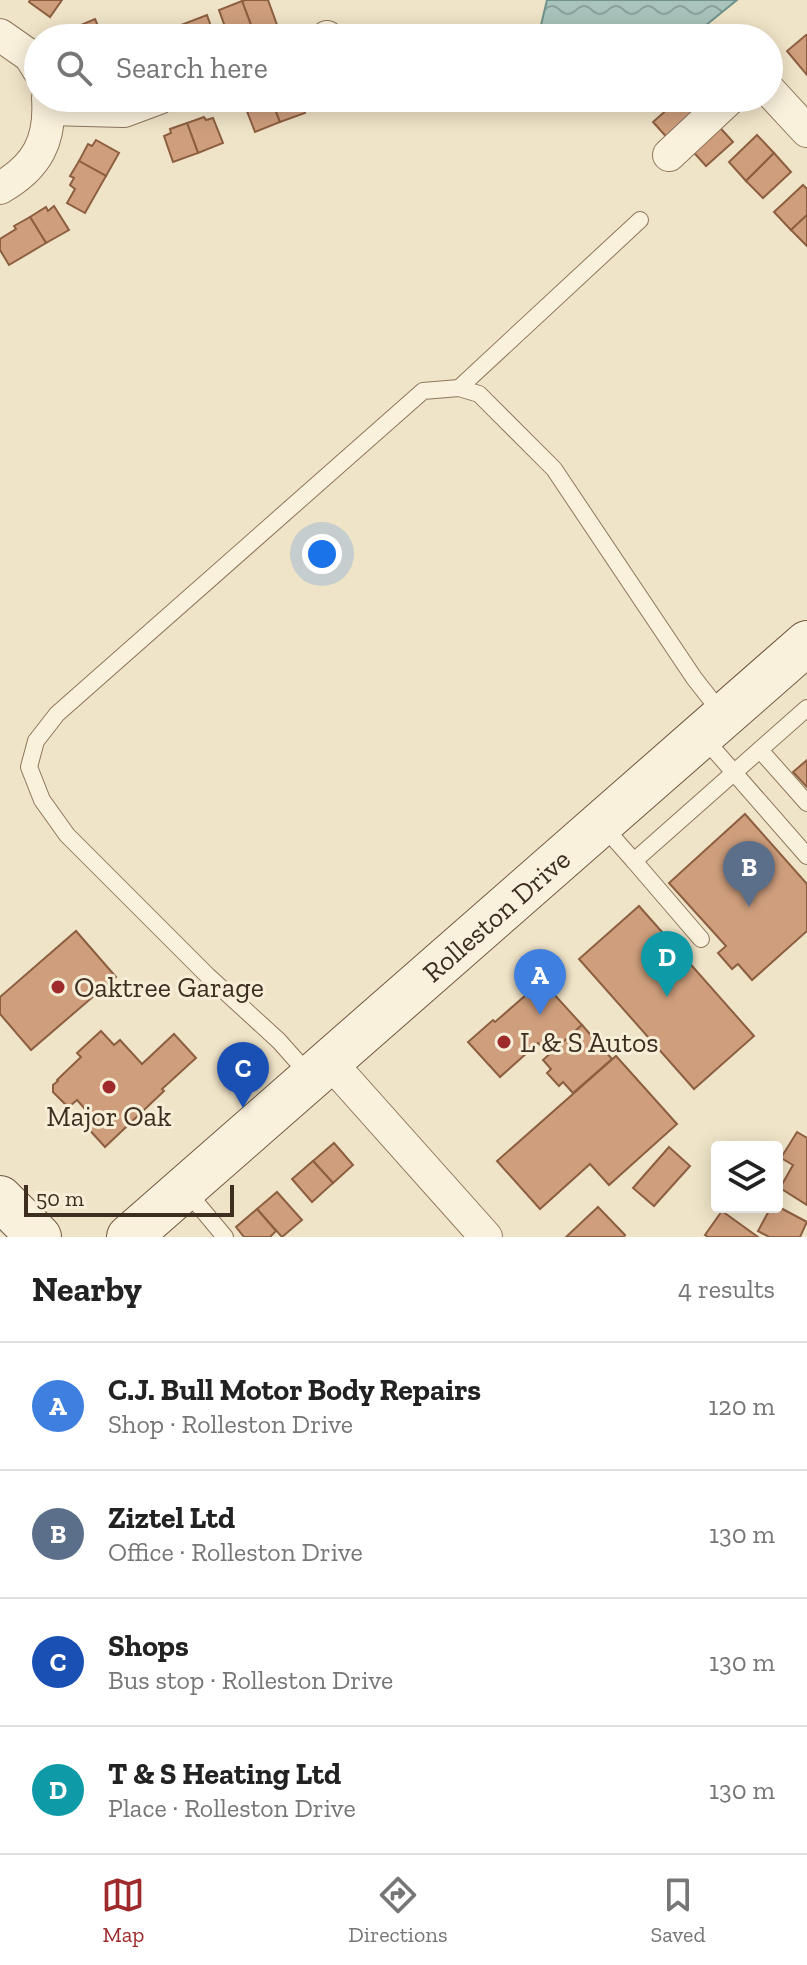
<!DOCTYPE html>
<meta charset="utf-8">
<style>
:root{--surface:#fff;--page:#f2f2f2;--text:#222;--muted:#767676;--line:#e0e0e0;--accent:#9e2a2b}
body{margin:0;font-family:"Zilla Slab",serif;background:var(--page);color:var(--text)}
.controls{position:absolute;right:24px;bottom:24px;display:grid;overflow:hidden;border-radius:8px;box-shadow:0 4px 20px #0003}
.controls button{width:72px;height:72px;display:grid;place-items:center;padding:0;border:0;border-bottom:2px solid var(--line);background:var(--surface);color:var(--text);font:40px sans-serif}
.scale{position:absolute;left:24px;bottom:20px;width:210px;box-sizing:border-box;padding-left:8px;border:4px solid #3d2e20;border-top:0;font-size:22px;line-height:28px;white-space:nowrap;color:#3d2e20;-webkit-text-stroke:6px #f7eed8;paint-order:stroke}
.you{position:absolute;left:322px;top:554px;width:28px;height:28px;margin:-20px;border:6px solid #fff;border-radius:50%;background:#1a73e8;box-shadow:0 0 0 12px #1a73e833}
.badge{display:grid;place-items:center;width:52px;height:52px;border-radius:50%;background:var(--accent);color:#fff;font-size:26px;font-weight:700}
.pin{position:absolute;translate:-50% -66px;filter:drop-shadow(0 2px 4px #0008)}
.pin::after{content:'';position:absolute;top:42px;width:28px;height:24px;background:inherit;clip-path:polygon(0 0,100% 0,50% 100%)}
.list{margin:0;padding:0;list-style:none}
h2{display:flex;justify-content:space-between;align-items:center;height:104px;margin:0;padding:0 32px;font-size:34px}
h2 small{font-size:26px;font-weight:400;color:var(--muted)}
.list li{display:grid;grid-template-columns:52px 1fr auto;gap:24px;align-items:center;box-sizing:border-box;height:128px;padding:0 32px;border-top:2px solid var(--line)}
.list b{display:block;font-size:30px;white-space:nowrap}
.list p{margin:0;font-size:26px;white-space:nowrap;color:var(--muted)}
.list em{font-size:26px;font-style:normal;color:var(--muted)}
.icon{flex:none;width:44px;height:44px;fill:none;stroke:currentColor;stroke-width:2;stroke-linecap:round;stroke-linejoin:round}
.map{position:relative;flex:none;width:807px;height:1237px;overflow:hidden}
.search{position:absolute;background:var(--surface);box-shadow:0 4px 20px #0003;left:24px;right:24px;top:24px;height:88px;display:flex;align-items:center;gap:20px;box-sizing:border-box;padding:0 28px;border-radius:44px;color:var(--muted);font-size:30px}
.sheet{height:616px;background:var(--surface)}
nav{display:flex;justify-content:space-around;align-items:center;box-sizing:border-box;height:112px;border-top:2px solid var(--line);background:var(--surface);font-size:22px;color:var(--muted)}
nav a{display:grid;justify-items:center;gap:4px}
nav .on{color:var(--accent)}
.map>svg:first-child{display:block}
.water{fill:url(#water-waves);stroke:#6f938a;stroke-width:2}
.building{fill:#cf9f7d;stroke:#8d5f41;stroke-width:2}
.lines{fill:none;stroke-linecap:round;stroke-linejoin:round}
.lane-casing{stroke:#8d765c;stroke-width:18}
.street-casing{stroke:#8d765c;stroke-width:34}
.secondary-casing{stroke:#6f573f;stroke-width:46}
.lane{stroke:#faf1dc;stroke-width:16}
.street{stroke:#faf1dc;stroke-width:32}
.secondary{stroke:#faf1dc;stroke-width:44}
.poi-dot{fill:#9e2a2b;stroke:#f7eed8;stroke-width:3}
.labels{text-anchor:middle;stroke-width:6;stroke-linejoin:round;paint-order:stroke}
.street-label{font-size:28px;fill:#3d2e20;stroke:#f7eed8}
.poi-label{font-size:28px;fill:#3d2e20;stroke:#f7eed8;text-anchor:start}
</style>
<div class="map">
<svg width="807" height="1237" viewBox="0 0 807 1237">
<defs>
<pattern id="water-waves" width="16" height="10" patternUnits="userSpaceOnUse" patternTransform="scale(2)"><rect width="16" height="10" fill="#a9c4bc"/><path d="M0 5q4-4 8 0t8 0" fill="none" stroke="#8ba098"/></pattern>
</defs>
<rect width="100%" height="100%" fill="#f0e4c8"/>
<path class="water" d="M547,0H737L690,38H550L541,25Z"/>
<g class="building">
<path d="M30,0H62L50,17L29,2Z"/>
<path d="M246,0H268L277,25L254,33L242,1Z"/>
<path d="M242,1L254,33L240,38H229L219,10Z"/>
<path d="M207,15L215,38H177L173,28Z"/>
<path d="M95,19L103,38H71L72,37L69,30Z"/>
<path d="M173,28L177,38H150L149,36Z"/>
<path d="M806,35L807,37V75L787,51Z"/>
<path d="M255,98H271L280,122L255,132L245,106L253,103L251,99Z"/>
<path d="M271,98H299L305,113L280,122Z"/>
<path d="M680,98H720L672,143L653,122Z"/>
<path d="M204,117L206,120L213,118L223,143L198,153L187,123Z"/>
<path d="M714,121L733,142L706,166L688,146Z"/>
<path d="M187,123L198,153L173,162L164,136L171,133L170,129Z"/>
<path d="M757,135L774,153L746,181L729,162Z"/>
<path d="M96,140L119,153L106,176L79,161L88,144L92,146Z"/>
<path d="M774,153L791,172L763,198L746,181Z"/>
<path d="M79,161L106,176L85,213L67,203L75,189L70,185L74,178L70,176Z"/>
<path d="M803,185L807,189V215L791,230L774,212Z"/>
<path d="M54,206L69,230L46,243L30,217L46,207L48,211Z"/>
<path d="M807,215V246L791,230Z"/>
<path d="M30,217L46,243L9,265L0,250V239L16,229L14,226Z"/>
<path d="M807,760V787L793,772Z"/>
<path d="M745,814L807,884V931L752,980L738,964L732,969L718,953L726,946L669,883Z"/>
<path d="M639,906L754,1036L694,1089L579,959Z"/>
<path d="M76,931L116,977L31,1050L0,1014V997Z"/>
<path d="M542,981L582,1025L549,1055L538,1043L500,1077L468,1042L493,1020L495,1022Z"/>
<path d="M582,1025L612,1059L573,1093L563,1082L559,1086L547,1073L551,1069L543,1060Z"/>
<path d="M101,1031L114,1045L120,1040L142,1064L174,1034L196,1058L162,1089L164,1091L105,1147L85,1125L93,1118L77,1100L70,1106L66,1105L53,1092V1085L58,1081L57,1080L81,1057L77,1053Z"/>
<path d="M616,1056L677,1124L609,1185L590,1164L540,1209L497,1161Z"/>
<path d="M797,1132L807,1138V1205L780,1188L793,1165L781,1158Z"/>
<path d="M334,1143L353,1165L333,1183L313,1161Z"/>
<path d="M669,1147L690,1166L654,1206L633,1188Z"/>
<path d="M313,1161L333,1183L312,1202L292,1179Z"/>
<path d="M277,1192L302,1220L282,1237L257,1209Z"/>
<path d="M777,1206L807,1222L800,1237H769L758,1231L771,1207Z"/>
<path d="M598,1207L625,1235L624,1237H566Z"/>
<path d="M257,1209L276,1231L270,1237H244L236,1227Z"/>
<path d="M722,1211L758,1237H708L705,1235Z"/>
</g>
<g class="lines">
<g class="lane-casing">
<g id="lane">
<path d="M459,388L640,220"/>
<path d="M703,737L807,856"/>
<path d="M760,750L807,803"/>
<path d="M603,826L634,861L807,708"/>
<path d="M634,861L701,939"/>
<path d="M311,1077L279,1041L208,976L67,835L42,800L29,767L36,741L57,714L423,391L459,388L479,394L554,469L694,678L723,715"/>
<path d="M185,1189L225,1237"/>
</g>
</g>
<g class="street-casing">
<g id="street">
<path d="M0,35L30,56L38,69"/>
<path d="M326,38L327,37"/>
<path d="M769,90L807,131"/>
<path d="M49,109L124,111L159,98"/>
<path d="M669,155L730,98"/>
<path d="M0,188C37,167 51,141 48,98"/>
<path d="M329,1061L486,1237"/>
</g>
</g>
<g class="secondary-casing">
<g id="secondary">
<path d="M0,1198L39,1237"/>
<path id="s1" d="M129,1237L807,643"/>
</g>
</g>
<use href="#lane" class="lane"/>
<use href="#street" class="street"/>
<use href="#secondary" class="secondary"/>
</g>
<g class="poi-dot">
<circle cx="58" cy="987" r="8"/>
<circle cx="504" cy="1042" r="8"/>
<circle cx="109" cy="1087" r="8"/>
</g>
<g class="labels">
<g class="street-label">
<text dy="10" stroke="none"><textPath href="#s1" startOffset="488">Rolleston Drive</textPath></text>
</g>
<g class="poi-label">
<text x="74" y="997">Oaktree Garage</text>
<text x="520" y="1052">L &amp; S Autos</text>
<text x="109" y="1126" text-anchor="middle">Major Oak</text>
</g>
</g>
</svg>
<div class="controls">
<button><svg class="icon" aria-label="layers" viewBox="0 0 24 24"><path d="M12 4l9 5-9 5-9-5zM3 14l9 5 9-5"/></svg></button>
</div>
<div class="scale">50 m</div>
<div class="you"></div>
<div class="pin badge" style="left:540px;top:1015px;background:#3f7fe0">A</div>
<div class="pin badge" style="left:749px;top:907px;background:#5c6f8a">B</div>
<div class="pin badge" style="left:243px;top:1108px;background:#1a4fb4">C</div>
<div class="pin badge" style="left:667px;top:997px;background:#0f9aa8">D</div>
<div class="search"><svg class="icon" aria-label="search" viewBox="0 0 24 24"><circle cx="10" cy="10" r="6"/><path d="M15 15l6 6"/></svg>Search here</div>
</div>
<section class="sheet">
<h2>Nearby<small>4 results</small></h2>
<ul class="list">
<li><span class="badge" style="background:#3f7fe0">A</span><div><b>C.J. Bull Motor Body Repairs</b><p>Shop · Rolleston Drive</p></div><em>120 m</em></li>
<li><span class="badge" style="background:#5c6f8a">B</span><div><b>Ziztel Ltd</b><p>Office · Rolleston Drive</p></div><em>130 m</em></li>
<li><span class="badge" style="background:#1a4fb4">C</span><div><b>Shops</b><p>Bus stop · Rolleston Drive</p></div><em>130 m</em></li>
<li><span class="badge" style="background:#0f9aa8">D</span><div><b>T &amp; S Heating Ltd</b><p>Place · Rolleston Drive</p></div><em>130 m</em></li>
</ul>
</section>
<nav>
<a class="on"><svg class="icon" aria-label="map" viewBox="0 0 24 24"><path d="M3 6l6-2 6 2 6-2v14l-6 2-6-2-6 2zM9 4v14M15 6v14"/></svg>Map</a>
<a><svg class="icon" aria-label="directions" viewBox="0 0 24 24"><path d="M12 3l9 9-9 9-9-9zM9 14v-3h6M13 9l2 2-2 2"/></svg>Directions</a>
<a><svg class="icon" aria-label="saved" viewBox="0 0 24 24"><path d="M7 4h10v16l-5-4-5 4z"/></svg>Saved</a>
</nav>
